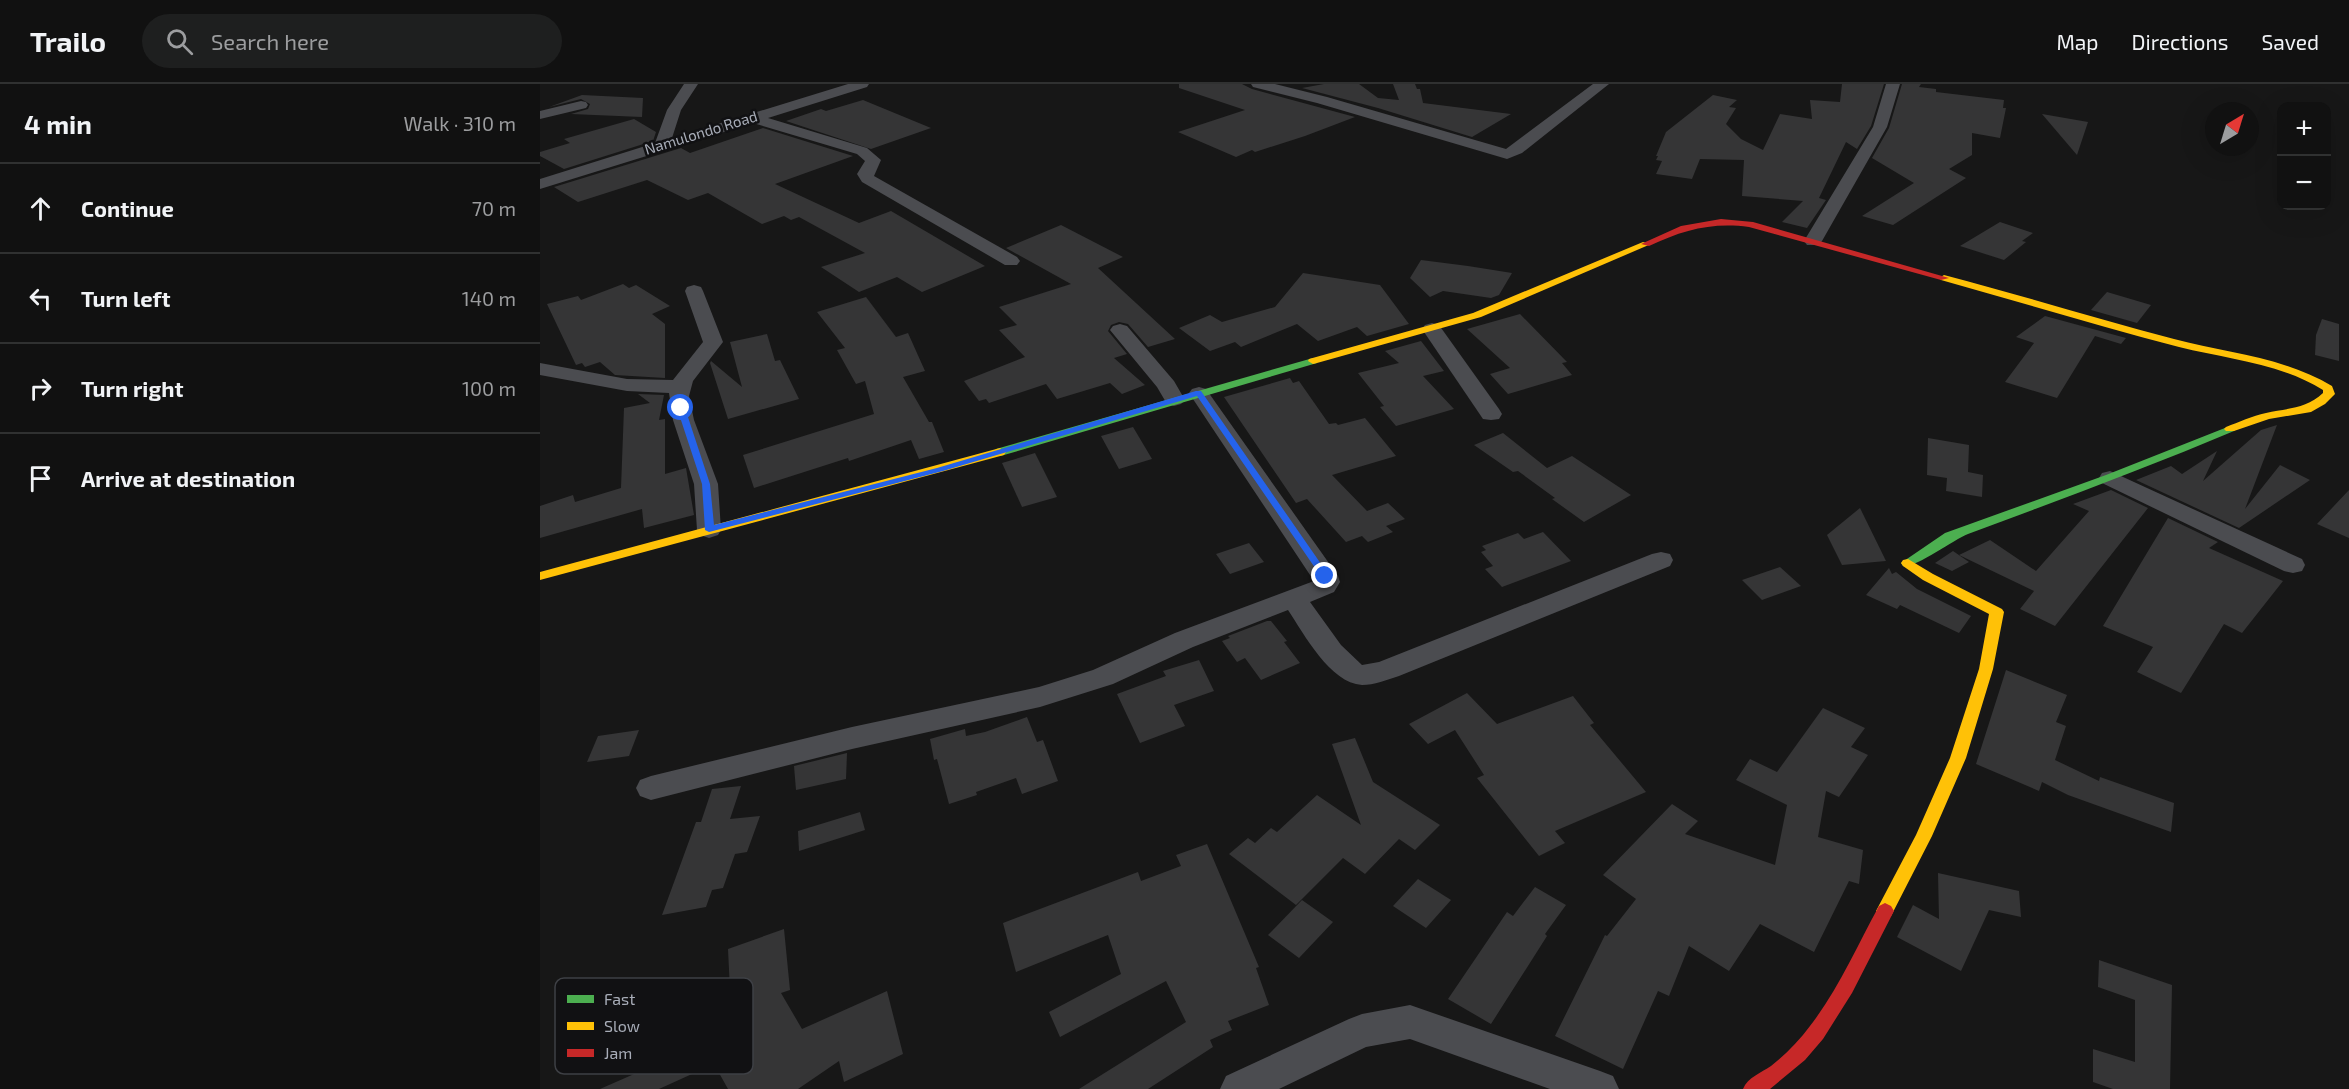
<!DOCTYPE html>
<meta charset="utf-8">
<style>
:root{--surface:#111;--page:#1e1f1f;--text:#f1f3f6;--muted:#9c9d9f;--line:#303131}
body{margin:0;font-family:"Exo 2",sans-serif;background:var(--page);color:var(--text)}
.controls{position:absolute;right:18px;top:18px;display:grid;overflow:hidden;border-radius:12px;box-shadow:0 6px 24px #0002}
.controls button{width:54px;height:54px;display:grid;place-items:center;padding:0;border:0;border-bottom:2px solid var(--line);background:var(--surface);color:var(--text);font:30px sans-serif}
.compass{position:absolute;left:1665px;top:18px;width:54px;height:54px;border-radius:50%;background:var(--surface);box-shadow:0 6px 24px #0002;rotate:38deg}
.stop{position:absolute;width:18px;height:18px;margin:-14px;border:4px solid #2563eb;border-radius:50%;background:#fff}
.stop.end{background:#2563eb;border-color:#fff;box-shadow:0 2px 6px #0008}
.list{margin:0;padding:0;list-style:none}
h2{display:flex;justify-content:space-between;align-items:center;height:78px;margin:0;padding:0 24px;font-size:26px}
h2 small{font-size:20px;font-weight:400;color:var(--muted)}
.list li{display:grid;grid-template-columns:39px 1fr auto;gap:18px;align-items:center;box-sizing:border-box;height:90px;padding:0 24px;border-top:2px solid var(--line)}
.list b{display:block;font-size:22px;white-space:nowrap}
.list em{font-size:20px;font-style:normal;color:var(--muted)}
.icon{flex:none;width:33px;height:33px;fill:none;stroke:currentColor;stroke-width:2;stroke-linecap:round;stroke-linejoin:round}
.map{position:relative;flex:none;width:1809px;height:1005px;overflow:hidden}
header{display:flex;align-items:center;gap:36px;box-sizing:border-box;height:84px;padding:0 30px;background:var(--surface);border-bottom:2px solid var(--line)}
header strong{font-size:28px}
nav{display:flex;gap:33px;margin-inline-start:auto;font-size:21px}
.search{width:420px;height:54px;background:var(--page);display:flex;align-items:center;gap:15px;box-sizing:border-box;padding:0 21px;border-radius:33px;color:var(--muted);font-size:22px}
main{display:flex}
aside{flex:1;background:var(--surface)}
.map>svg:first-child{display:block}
.building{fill:#353536}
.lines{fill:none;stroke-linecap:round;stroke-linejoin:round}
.street{fill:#4b4c50;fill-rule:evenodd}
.fast{fill:#4caf50;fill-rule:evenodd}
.slow{fill:#ffc107;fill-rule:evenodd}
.jam{fill:#c62828;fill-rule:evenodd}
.route{fill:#2563eb}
.labels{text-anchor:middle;stroke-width:5;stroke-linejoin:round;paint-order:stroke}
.far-street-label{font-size:15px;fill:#a8adb8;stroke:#111113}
.key{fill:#111113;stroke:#3e4045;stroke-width:1.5}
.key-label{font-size:16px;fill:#a8adb8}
</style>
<header>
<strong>Trailo</strong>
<div class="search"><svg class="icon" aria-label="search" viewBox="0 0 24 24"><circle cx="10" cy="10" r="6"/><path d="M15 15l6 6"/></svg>Search here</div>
<nav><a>Map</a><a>Directions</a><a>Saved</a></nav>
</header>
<main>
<aside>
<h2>4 min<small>Walk · 310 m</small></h2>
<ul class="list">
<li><svg class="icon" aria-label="ahead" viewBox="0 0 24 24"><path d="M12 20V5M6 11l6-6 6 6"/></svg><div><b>Continue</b></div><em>70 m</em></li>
<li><svg class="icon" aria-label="left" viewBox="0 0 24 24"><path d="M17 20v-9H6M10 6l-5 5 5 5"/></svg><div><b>Turn left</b></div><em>140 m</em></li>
<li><svg class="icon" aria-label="right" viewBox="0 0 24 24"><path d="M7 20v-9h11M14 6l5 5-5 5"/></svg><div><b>Turn right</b></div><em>100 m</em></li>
<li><svg class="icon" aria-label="arrive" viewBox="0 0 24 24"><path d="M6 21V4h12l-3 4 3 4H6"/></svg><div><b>Arrive at destination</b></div></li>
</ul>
</aside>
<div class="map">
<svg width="1809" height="1005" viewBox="0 0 1809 1005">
<rect width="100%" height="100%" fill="#171717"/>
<g class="building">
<path d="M639,0H702L712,5L815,33L765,52L715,68L712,66L696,73L638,48L705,26L639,4Z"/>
<path d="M784,0H819L838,14L859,16L853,0H875L877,5H880L883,19L971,30L932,53L838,24L762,4Z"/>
<path d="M1302,0H1344L1331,42L1317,65L1306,58L1279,114L1286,116L1267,144L1242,138L1263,117L1202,112L1204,76L1160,75L1152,95L1116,90L1122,77L1116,76L1118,72H1116L1126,48L1173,11L1197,16L1189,23L1196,24L1186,40L1201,55L1223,66L1240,30L1272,35L1270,16L1300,18Z"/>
<path d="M1362,0H1381L1379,3L1396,5V8L1464,16L1463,24H1466L1460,54L1432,49V71L1409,85L1426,94L1353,141L1322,132L1374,99L1332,74L1349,44Z"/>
<path d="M42,11L103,14L102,33L31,30L48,25L50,20L41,15L9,23Z"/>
<path d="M323,16L391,44L331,65L246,37L281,25L286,27Z"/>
<path d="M1502,30L1548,38L1537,71Z"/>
<path d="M94,35L116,48L113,57L24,85L0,72V68L30,59L24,55Z"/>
<path d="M223,44L313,72L235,100L319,139L351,127L445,182L382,208L357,193L319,208L281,183L325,169L259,133L251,136L244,132L222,140L168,109L148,116L107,96L38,118L14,103L141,64L150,69Z"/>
<path d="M1460,138L1493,149L1482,157L1486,158L1464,176L1420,162Z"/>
<path d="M521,141L583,173L558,184L635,255L608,263L588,240L579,238L571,241L568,247L587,270L574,274L605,301L582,310L570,299L517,315L506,300L449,319L446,315L439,317L424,297L485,273L459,246L477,241L459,223L531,200L466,164Z"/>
<path d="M881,176L928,182L972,189L959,211L951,214L903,207L890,213L870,194Z"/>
<path d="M763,189L840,201L869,240L827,252L817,243L778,257L757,240L701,263L695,258L670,267L639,244L670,231L682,238L735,223Z"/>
<path d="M83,200L89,204L96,201L130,222L112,230L125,240V294L75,291L60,278L45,283L42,279L36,281L7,220L38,212L41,216Z"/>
<path d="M1567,208L1611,221L1597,239L1551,226Z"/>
<path d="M326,213L356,253L368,249L385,287L363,293L389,338H392L404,368L379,375L371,356L309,377L308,374L214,404L203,371L334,330L325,297L316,300L297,266L305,264L277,228Z"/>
<path d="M980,230L1027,278L1022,279L1032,291L968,310L950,290L970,284L927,245Z"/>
<path d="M1505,232L1586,254L1581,260L1555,252L1517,314L1465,298L1494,259L1476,253Z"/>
<path d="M1782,235L1799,240V277L1775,271L1776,251Z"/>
<path d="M227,250L235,277L240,276L259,315L188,335L170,279L171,277L202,303L190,258Z"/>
<path d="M881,257L904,287L883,292L914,325L856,342L840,323L844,322L818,289L859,279L845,267Z"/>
<path d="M750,294L753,299L759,297L789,340L796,339L798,341L825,334L856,372L792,391L827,427L848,419L865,435L846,442L853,448L828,458L822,452L806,458L767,415L756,419L684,313Z"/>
<path d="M98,310L124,311L119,336L125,335V390L146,384L154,431L104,444L102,425L0,454V422L33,411L35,418L81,404L84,324L110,319Z"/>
<path d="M1737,341L1705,425L1740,381L1770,396L1699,444L1596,396L1631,382L1642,390L1677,367L1663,397L1721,346Z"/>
<path d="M593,343L612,375L579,385L561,352Z"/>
<path d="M963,349L1007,384L1032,372L1091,411L1044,438L1012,415L1015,414L978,387L973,388L934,361Z"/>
<path d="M1388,354L1429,361L1428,388L1443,391L1442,413L1406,407L1407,394L1387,391Z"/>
<path d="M495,369L517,413L482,423L462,379Z"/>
<path d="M1571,406L1608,424L1515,542L1480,525L1494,507L1419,471L1450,456L1496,487L1549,427L1533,420Z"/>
<path d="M1809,406V454L1777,440Z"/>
<path d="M1320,424L1346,477L1302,481L1287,451Z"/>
<path d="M1628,434L1678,458L1669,464L1743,497L1702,549L1684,540L1641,609L1597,588L1613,563L1563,542Z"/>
<path d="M1003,448L1031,477L962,503L945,485L953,482L941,468L946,466L942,462L978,449L984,455Z"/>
<path d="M709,459L724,478L690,490L676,470Z"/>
<path d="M1413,467L1429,478L1412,487L1395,479Z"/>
<path d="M1240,483L1261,502L1222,516L1202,496Z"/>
<path d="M1349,484L1352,490L1356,488L1377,505L1431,532L1419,549L1360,521L1357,525L1326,511Z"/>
<path d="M727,537H731L747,557L744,558L760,579L721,596L705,574L697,578L682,557L690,554L688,552Z"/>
<path d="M659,576L674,607L634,621L645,642L600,659L577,610L626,592L623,587Z"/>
<path d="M1466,586L1527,611L1516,638L1526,642L1515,676L1559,697L1560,693L1634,719L1631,748L1528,711L1502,698L1499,707L1436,680Z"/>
<path d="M927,609L957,640L1033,612L1054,639L1050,641L1106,708L1015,747L1025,759L999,772L937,694L944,691L915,646L888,660L869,640Z"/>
<path d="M1283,624L1325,644L1311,663L1328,671L1299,713L1286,707L1278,753L1323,766L1319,800L1309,797L1274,868L1220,840L1189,887L1149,862L1129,912L1118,907L1083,985L1015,952L1065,851L1067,852L1096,815L1063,791L1132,720L1158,737L1145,750L1235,781L1247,721L1196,696L1210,675L1237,688Z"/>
<path d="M487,633L497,658L503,656L518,697L482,710L476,694L436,708L437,711L409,720L397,675L394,676L390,655L425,645L426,652L445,648Z"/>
<path d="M99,646L89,672L47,678L58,652Z"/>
<path d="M815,654L833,698L900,741L875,766L859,755L825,790L803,774L756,821L689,770L708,754L715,759L731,744L737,748L777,711L821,741L792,660Z"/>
<path d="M307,669L306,695L256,706L254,682Z"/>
<path d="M201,702L190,735L220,732L207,768L195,770L183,804L172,806L166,823L122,831L156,738H161L172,705Z"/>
<path d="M320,728L325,746L259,767L258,747Z"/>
<path d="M667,760L719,883L716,884L729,921L688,937L692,946L670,956L673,963L608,1005H539L646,938L626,897L520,953L509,928L581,890L568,851L476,888L463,839L598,788L601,797L641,782L636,771Z"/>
<path d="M1398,789L1479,807L1481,833L1449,826L1421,887L1357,853L1373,821L1399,835Z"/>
<path d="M878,795L911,816L886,844L853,822Z"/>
<path d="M995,803L1026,821L1005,850L1007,852L951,940L908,915L967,828L973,832Z"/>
<path d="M762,816L793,838L759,874L728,851Z"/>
<path d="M244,845L250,906L241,909L262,945L347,907L363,970L304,998L299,977L258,1005H188L174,980L119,1005H60L192,947L188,865Z"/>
<path d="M1559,876L1632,901L1630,1005H1573L1553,998V965L1595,978V916L1558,903Z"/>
</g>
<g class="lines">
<g class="street">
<path d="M144,0H158L141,26L132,54L308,0H329L327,3L228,34L327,64L341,76L334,92L477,173L480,177L477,181H465L322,98L317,90L325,77L317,70L213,39L0,105V95L115,59L127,26Z"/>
<path d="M711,0H735L787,13L966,65L1053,0H1069L982,69L967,75L777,19L713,3Z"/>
<path d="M1346,0H1360L1347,43L1282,157L1279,161H1267L1264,157L1333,43Z"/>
<path d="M41,17L46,18L48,21L46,24L0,35V27Z"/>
<path d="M154,201L161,203L163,207L183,258L153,297L149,312L154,336L178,400L181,446L178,451L169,454L160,451L157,446L154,400L133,336L129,309L87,307L0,291V279L87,295L133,296L163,258L145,207L147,203Z"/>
<path d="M892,239L899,241L959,325L962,330L959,335L951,336L943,335L882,245L885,241Z"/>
<path d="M580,240L587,242L634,297L645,316L641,320L634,322L627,320L617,303L570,246L573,242Z"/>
<path d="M659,303L666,305L798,492L800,498L794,508L770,518L801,561L822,581L839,578L1112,470L1121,468L1130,470L1133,476L1130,482L859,592C847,596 834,601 822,601C790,599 764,550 748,526L653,563L573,600L500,623L312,665L111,716L100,712L96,704L100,696L111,692L312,643L499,603L553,586L635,549L774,497L649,309L652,305Z"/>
<path d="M1570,387L1762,475L1765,481L1762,487L1753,489L1744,487L1562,399L1559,394L1562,389Z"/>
<path d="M870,921L1060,987L1073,992L1079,1005H1010L870,955L826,963L739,1005H680L686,992L809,935L822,930Z"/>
</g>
<g class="fast">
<path d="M773,274L777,275V279L464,371L460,372L454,368L456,365Z"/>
<path d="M1690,342L1696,345L1694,347C1606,384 1517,417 1428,450C1413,456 1374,485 1363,482L1361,479L1405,449L1566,391Z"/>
</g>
<g class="slow">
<path d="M1103,158L1111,160L941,233L777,279L773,280L768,277L769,275L933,229Z"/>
<path d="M1404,191C1481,211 1557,235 1634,255C1687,269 1744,273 1792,302L1795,310L1785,320L1771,328L1729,335L1694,347H1686L1684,345L1686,343C1699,338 1712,332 1726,329C1748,324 1766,325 1783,309V306C1739,279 1687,275 1639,263C1559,242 1480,218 1401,196L1399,194Z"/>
<path d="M460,364L466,368L464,371L0,496V488Z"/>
<path d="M1368,475L1393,490L1462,525L1464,528L1453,585L1426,674L1392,752L1351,832L1345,835L1339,832L1336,827L1376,751L1410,674L1439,585L1449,530L1383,496L1363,482L1361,479L1363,476Z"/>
</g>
<g class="jam">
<path d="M1181,135L1213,138L1409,194L1401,196L1209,143C1172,138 1143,146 1109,162L1101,160L1141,142Z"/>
<path d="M1345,819L1351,822L1354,827L1312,909L1283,955L1265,976L1230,1005H1203C1208,993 1221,989 1231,982C1245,971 1259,957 1270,942C1298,906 1317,862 1339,822Z"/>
</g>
</g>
<path class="route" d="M656,307H661L788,490V494H782L657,312L403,387L169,448L165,446L162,400L137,324L141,321L145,324L170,400L174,441L397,384Z"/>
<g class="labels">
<g class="far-street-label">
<text transform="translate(161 49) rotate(-17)" y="5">Namulondo Road</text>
</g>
</g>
<rect x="15" y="894" width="198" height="96" rx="9" class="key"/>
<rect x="27" y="911" width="27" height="8" fill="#4caf50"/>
<rect x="27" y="938" width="27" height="8" fill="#ffc107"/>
<rect x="27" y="965" width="27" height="8" fill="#c62828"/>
<g class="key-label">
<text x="64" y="921">Fast</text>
<text x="64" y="948">Slow</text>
<text x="64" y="975">Jam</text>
</g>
</svg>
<div class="controls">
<button>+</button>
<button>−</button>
</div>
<svg class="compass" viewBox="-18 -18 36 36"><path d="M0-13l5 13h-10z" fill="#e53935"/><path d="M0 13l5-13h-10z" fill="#9c9d9f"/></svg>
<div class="stop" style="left:141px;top:324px"></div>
<div class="stop end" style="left:785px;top:492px"></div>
</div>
</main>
